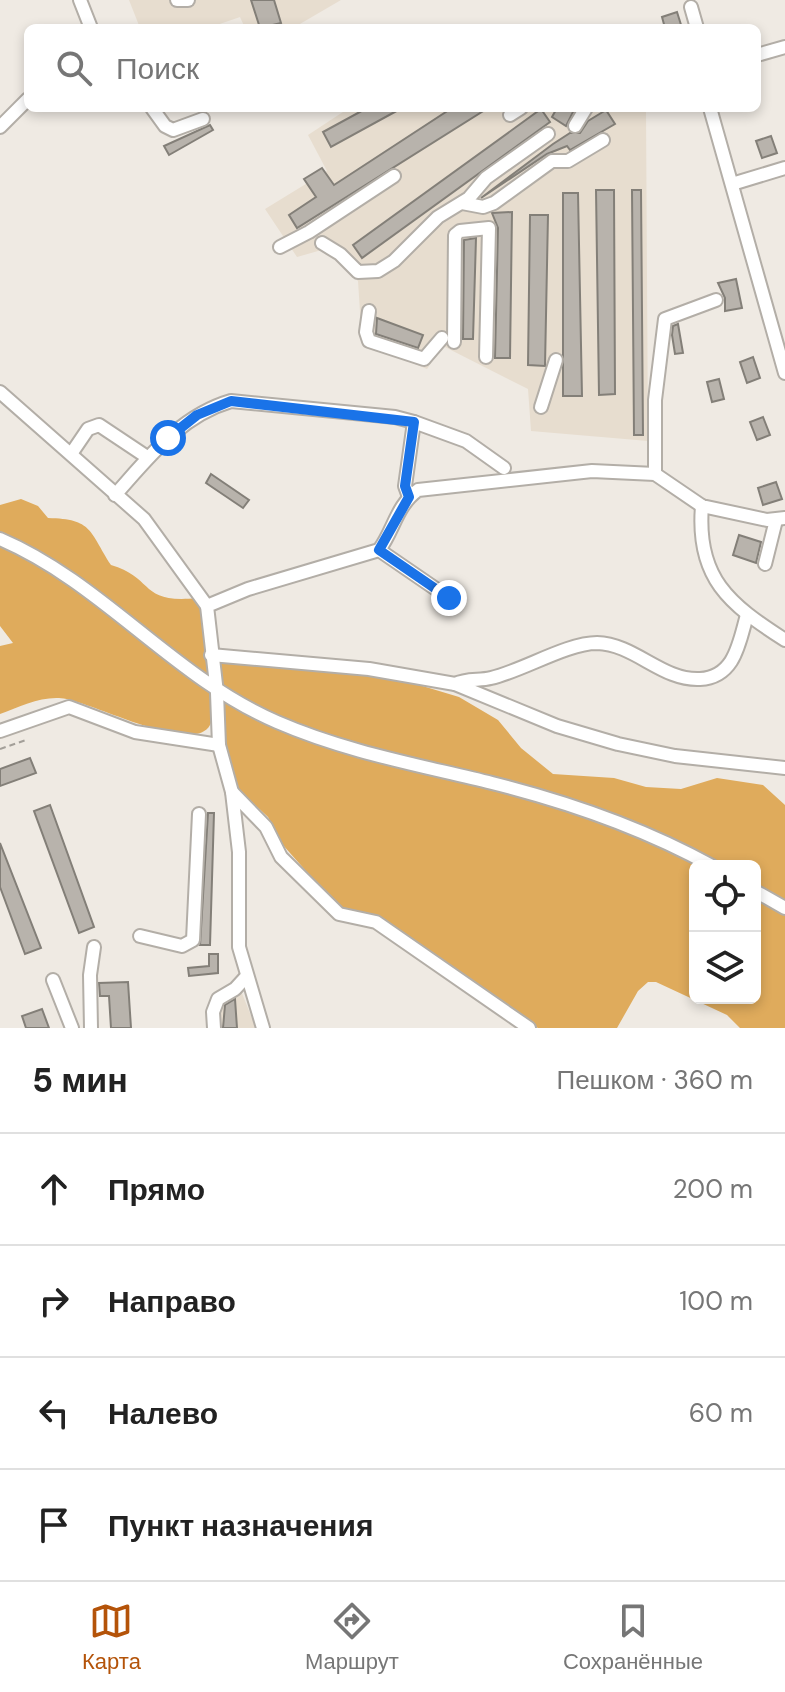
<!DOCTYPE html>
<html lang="ru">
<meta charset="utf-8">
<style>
:root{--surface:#fff;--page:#f6f6f6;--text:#222;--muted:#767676;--line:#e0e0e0;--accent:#b45309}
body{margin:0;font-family:"DM Sans",sans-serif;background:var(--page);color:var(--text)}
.controls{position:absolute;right:24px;bottom:24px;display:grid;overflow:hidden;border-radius:12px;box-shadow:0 4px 12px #0003}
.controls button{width:72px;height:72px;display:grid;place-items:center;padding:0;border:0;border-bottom:2px solid var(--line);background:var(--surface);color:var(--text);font:40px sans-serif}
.stop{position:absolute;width:24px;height:24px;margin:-18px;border:6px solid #1a73e8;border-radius:50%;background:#fff}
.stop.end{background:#1a73e8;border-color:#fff;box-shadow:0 2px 8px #0008}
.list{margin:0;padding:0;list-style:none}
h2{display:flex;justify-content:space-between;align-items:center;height:104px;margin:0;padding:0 32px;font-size:34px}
h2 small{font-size:26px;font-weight:400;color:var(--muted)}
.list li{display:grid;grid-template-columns:52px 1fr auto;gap:24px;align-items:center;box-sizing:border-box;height:112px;padding:0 32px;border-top:2px solid var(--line)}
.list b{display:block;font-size:30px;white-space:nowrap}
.list em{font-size:26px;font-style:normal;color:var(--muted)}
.icon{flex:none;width:44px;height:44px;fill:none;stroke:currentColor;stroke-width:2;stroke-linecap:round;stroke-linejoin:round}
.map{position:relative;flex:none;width:785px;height:1028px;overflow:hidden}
.search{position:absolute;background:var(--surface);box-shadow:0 4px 12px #0003;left:24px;right:24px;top:24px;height:88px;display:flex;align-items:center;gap:20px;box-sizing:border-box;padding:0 28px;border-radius:12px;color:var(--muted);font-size:30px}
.sheet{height:552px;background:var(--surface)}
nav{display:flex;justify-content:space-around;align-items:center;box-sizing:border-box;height:112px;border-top:2px solid var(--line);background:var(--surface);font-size:22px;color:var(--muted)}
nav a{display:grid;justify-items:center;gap:4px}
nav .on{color:var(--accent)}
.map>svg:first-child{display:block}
.built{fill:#e7ddcf}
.forest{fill:#dfab5c;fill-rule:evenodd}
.building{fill:#b8b3ac;stroke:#837f78;stroke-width:2}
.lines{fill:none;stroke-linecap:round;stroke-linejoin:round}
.minor-casing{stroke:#b3aea7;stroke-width:16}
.path{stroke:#a39f99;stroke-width:2;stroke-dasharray:6 4;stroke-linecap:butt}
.minor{stroke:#fff;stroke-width:12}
.route{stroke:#1a73e8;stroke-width:10}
</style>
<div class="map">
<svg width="785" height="1028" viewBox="0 0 785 1028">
<rect width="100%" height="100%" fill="#efeae3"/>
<g class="built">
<path d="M129,0H341L293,28H245L240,17L208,28H140Z"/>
<path d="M349,108H635L646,111L648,441L531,431L528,389L443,346L427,369L362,343L358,281L325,249L297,257L265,209L327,171L308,135Z"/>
<path d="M239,986L256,1028H211L210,1001Z"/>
</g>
<g class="forest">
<path d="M21,499L38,506L48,518C93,519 89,531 111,565C155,578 139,604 197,598C205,622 205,651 210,677C212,692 218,711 210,725C193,757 88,699 59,698C39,697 19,707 0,714V646L13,643L0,626V505Z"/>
<path d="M212,655L386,675L459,697L498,720L521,748L553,774L614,778L646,787L681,789L717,778L763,785L785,805V1028H740L727,1015L656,982H648L638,991L617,1028H538L363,915L338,907L282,844L268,817L238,789L225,747L224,718ZM695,866H755V998H695Z"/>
</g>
<g class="building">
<path d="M251,0H274L281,23L260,28Z"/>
<path d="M677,12L682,28H665L662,17Z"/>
<path d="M367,108H402L331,147L323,132Z"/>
<path d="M452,108H488L297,228L289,215L316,197L304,179L322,168L334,185Z"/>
<path d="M557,108H575L566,126L552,117Z"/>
<path d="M541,109L550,122L362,258L353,245Z"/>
<path d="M606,110L615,124L570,150L567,146L547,154L481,198L553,144L570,133H580L588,121Z"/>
<path d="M210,125L213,130L169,155L164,146Z"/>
<path d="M771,136L777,153L762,158L756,141Z"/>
<path d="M596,190H614L615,394L599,395Z"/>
<path d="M632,190H641L643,435H634Z"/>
<path d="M563,193H578L582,396H563Z"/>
<path d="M512,212L510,358H495L498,228L492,213Z"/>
<path d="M530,215H548L545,366L528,365Z"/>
<path d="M476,238L473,339H463L464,240Z"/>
<path d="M736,279L742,308L725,311V298L718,283Z"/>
<path d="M377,318L423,335L418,348L376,334Z"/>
<path d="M678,324L683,353L675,354L672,335L673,326Z"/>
<path d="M753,357L760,378L747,383L740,362Z"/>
<path d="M719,379L724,399L712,402L707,382Z"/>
<path d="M763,417L770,435L757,440L750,422Z"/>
<path d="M211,474L249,500L243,508L206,483Z"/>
<path d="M776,482L782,499L763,505L758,488Z"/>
<path d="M739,535L761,542L756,563L733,555Z"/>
<path d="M30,758L36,773L0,786V769Z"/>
<path d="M50,805L94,927L79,933L34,811Z"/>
<path d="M208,813H214L210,945H200Z"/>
<path d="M0,843L41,948L25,954L0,887Z"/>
<path d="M209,954H218V973L189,976L188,968L209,966Z"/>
<path d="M128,982L131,1028H111L109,996H100L99,983Z"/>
<path d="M235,999L237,1028H223L225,1005Z"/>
<path d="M42,1009L49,1028H26L22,1016Z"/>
</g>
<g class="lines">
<g class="minor-casing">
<g id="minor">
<path d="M80,0L91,28"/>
<path d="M177,0H188"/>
<path d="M691,7L697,28"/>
<path d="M757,55L785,47"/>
<path d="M152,108L165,126L173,130L203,119"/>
<path d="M710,108L785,373"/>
<path d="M510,115L521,108"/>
<path d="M575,126L586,108"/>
<path d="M0,127L28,99"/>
<path d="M732,184L785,168"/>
<path d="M462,203L483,207L494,203L552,161H568L603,140"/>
<path d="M322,243L340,254L358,272L378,271L394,261L438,217L469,198L486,178L548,134"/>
<path d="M280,247L309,232L394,176"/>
<path d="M369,311L366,332L369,341L424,359L442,338"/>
<path d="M454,342L455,235L460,231L489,228L486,357"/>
<path d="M0,392L144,519L207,606"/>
<path d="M541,407L556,360"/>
<path d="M414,422L466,441L504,468"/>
<path d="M71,454L88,429L99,425L147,457"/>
<path d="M655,474V400L665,319L716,300"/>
<path d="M115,495C149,457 180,416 231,401L395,417L414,422L405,486L409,497"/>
<path d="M702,506C696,578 729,604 785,640"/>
<path d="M0,539C103,583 174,678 277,722C346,752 419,765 492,783C568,802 643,828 712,866"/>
<path d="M379,550L449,598"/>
<path d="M765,564L776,520"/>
<path d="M211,655L369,669L455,684L557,726L618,744L675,756L785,768"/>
<path d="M455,684C467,678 479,681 491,678C522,671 567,643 597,643C635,644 662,681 700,679C735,677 739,643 747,615"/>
<path d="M0,731L69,707L135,732L219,745"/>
<path d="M232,792L266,827L281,857L339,914L376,922L529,1028"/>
<path d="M755,891L785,908"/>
<path d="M140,936L182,946L193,940L199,814"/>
<path d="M53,980L72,1028"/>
<path d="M91,1028L90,975L94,947"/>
<path d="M214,1028L213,1012L218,999L235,989L246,977"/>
<path d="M263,1028L239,947V852L232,792L219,745L217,693L207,606L248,589L379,550C394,530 396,506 418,490L592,471L655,474L702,506L767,520L785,518"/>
</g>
</g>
<path class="path" d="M0,749L26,740"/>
<use href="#minor" class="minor"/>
</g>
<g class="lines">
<path class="route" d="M168,438L197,415L231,401L414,422L405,486L409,497L379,550L449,598"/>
</g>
</svg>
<div class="controls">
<button><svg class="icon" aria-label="locate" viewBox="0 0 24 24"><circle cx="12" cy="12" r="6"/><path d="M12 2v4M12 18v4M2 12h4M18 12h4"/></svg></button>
<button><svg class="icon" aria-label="layers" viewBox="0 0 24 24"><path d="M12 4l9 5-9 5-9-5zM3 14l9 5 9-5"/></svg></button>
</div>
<div class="stop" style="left:168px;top:438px"></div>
<div class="stop end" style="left:449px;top:598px"></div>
<div class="search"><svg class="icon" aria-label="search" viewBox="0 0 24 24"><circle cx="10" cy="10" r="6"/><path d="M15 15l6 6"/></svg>Поиск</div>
</div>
<section class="sheet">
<h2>5 мин<small>Пешком · 360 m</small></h2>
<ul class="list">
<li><svg class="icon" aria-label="ahead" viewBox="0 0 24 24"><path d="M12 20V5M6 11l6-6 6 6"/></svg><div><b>Прямо</b></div><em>200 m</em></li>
<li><svg class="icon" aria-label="right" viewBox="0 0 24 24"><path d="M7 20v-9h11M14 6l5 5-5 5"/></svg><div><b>Направо</b></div><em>100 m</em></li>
<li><svg class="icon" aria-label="left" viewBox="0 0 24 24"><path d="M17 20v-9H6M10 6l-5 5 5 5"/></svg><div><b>Налево</b></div><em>60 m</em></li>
<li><svg class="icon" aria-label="arrive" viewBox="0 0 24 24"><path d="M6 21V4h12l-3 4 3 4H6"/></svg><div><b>Пункт назначения</b></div></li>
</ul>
</section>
<nav>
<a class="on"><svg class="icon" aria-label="map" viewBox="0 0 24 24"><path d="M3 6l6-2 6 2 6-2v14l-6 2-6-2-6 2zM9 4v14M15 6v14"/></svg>Карта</a>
<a><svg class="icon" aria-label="directions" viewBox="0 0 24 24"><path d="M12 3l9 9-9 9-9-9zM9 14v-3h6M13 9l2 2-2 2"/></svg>Маршрут</a>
<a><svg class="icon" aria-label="saved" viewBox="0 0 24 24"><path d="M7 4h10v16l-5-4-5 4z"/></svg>Сохранённые</a>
</nav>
